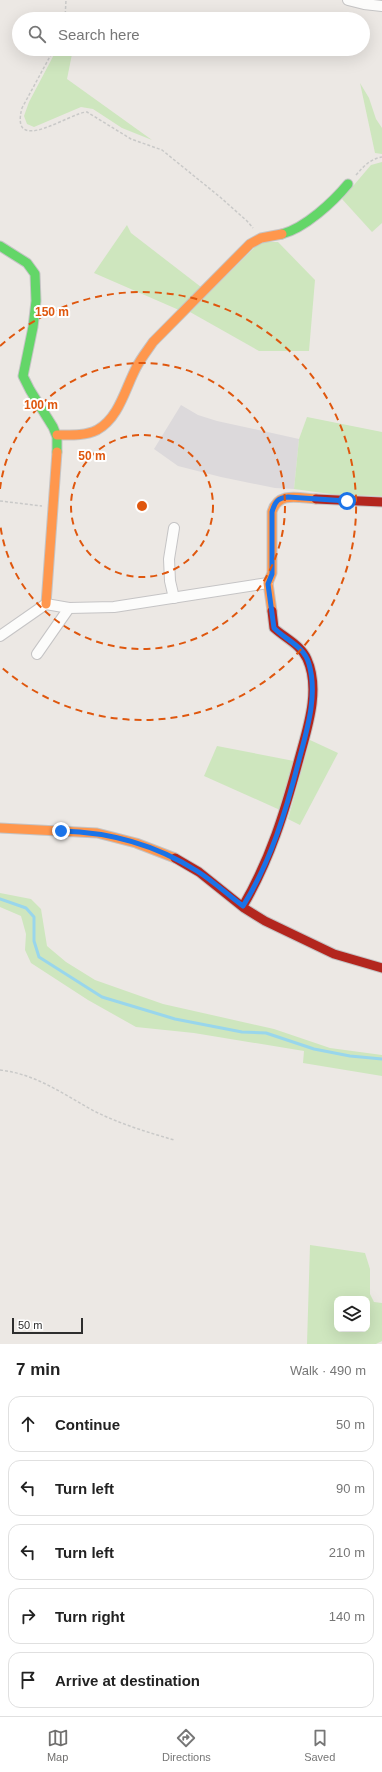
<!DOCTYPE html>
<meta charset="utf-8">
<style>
:root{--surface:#fff;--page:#f6f6f6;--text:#222;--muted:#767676;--line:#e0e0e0;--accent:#706f6e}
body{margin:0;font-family:Helvetica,sans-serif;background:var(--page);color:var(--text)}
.controls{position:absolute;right:12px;bottom:12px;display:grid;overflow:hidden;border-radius:8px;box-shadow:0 4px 16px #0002}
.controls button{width:36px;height:36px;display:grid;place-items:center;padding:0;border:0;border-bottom:1px solid var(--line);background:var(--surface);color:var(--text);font:20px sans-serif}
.scale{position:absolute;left:12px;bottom:10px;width:71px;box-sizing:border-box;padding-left:4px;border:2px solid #2e2e2e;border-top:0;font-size:11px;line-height:14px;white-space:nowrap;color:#2e2e2e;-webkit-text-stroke:3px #fff;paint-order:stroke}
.stop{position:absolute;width:12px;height:12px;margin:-9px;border:3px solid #1a73e8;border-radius:50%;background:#fff}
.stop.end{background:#1a73e8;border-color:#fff;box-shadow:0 1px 4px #0008}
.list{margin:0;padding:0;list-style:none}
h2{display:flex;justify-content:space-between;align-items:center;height:52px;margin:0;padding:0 16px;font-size:17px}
h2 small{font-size:13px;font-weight:400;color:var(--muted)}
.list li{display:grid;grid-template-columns:26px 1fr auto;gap:12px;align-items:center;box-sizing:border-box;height:56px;margin:0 8px 8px;padding:0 8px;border:1px solid var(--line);border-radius:12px}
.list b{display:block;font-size:15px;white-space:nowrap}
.list em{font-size:13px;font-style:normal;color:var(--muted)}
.icon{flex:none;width:22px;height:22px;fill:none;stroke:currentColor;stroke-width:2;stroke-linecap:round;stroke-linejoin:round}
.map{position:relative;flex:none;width:382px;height:1344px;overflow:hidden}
.search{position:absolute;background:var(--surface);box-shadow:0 4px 16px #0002;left:12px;right:12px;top:12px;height:44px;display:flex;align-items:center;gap:10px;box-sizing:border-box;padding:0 14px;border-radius:22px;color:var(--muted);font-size:15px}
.sheet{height:372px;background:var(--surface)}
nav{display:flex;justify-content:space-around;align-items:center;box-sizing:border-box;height:56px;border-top:1px solid var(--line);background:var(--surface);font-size:11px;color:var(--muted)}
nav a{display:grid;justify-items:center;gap:2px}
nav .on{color:var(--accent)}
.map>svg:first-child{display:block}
.industrial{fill:#dcd9db}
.green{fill:#cee6be;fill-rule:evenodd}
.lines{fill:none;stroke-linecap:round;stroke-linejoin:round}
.stream{stroke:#99d6ec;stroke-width:3}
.street-casing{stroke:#c5c4c5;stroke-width:12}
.fast-casing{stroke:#c5c4c5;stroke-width:11}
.slow-casing{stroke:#c5c4c5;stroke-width:11}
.jam-casing{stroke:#c5c4c5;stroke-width:11}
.path{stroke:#c9c9c8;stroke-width:1.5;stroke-dasharray:3 2;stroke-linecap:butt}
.street{stroke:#fcfcfb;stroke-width:10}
.fast{stroke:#63d668;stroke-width:9}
.slow{stroke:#ff974d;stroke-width:9}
.jam{stroke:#b3261e;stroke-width:9}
.route{stroke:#1a73e8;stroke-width:5}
.ring{fill:none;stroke:#df570e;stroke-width:2;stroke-dasharray:7 5}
.centre{fill:#df570e;stroke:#fff;stroke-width:2}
.ring-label{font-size:12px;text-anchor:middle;font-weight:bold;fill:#df570e;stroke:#fff;stroke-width:4;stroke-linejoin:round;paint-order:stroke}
</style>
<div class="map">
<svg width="382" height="1344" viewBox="0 0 382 1344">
<rect width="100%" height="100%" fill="#ece8e4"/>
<path class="industrial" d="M181,405L198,415L217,421L299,439L294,489L275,488L221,477L178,466L154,449Z"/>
<g class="green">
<path d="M57,49H73L67,79L152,140L122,128L93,109L81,107L34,127L27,124L24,116L29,102Z"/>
<path d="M360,83L369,98L376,119L382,128V154L375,153Z"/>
<path d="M382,162V223L372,232L342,199L371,165Z"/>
<path d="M127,225L131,233L201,287L179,310L94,273Z"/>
<path d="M264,242H278L315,280L309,351H259L190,312L257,245Z"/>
<path d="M307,417L382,432V496L338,495L294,489L299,439Z"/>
<path d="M310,740L338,753L300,825L288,819Z"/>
<path d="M217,746L294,761L280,810L204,776Z"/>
<path d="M0,893L31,899L41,909L47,946L66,962L95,980L163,1004L274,1029L330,1048L382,1055V1076L303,1063L304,1051L194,1033L136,1027L88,1000L31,963L25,950L26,934L21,916L0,907Z"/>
<path d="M310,1245L365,1253L370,1269V1294L374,1302L382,1303V1341L376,1344H307ZM337,1299H367V1329H337Z"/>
</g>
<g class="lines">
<path class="stream" d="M0,899L26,908L34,917V941L39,957L102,997L175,1019L242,1032L266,1033L314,1049L350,1056L382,1059"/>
<g class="street-casing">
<g id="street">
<path d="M348,0L364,4L382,6"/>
<path d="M174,598L170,581L169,559L174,528"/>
<path d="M0,636L46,604L69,608L114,607L268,583"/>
<path d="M37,654L69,608"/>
</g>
</g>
<g class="fast-casing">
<g id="fast">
<path d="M282,234C305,228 333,202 348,184"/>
<path d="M0,246L27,263L35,274L36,301L33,327L23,376L30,390L53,427L57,437V452"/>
</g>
</g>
<g class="slow-casing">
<g id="slow">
<path d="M57,435C70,435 85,436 97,430C119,418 125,389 136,368C141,358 147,351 153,342L250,244L261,238L282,234"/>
<path d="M46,604L57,452"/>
<path d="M272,611L268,583L272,573V512C278,491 299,498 316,499"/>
<path d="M0,828L97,833L136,843L175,858"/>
</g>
</g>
<g class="jam-casing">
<g id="jam">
<path d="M316,499L382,502"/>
<path d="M175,858L199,872L244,908L265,921L334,954L382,968"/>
<path d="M243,906C270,860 285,811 299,759C307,729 321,690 307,659C301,645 285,638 274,628L272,611"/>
</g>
</g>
<g class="path">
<path d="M65,19L66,0"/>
<path d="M54,49L22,108C9,157 71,112 87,112L131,139L162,150L220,197L247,221L253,228"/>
<path d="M356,175C364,166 370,159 382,157"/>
<path d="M0,501L42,506"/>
<path d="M0,1070C36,1074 63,1094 94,1111C120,1124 147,1132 174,1140"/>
</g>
<use href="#street" class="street"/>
<use href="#fast" class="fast"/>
<use href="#slow" class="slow"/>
<use href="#jam" class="jam"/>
</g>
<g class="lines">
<path class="route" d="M61,831C108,832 156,845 197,871C213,881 228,895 243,906C271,861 286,811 299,760C307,730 318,695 309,664C304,646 287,641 274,628L268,584L272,574V512C275,501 278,498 288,497L347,501"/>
</g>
<g class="ring">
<circle cx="142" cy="506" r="71"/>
<path d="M0 489A143 143 0 1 1 0 523"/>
<path d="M0 346A214 214 0 1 1 0 666"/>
</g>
<circle cx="142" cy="506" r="6" class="centre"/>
<g class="ring-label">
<text x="52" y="316">150 m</text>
<text x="41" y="409">100 m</text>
<text x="92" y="460">50 m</text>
</g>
</svg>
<div class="controls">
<button><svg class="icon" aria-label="layers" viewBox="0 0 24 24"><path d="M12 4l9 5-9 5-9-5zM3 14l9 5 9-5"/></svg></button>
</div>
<div class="scale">50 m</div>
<div class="stop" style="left:347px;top:501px"></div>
<div class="stop end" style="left:61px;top:831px"></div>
<div class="search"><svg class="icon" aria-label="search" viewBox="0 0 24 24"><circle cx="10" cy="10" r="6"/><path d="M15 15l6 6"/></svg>Search here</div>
</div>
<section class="sheet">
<h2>7 min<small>Walk · 490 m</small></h2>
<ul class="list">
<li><svg class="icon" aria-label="ahead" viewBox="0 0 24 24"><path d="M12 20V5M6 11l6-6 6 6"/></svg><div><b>Continue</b></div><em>50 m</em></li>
<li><svg class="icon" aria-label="left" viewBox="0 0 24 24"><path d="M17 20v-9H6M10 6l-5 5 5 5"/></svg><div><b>Turn left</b></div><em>90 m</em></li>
<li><svg class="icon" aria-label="left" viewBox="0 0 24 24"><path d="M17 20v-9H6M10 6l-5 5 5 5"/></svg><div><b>Turn left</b></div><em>210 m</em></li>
<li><svg class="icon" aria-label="right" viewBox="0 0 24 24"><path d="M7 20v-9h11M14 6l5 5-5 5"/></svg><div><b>Turn right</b></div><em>140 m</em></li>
<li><svg class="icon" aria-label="arrive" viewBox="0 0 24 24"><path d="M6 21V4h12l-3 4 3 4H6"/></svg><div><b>Arrive at destination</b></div></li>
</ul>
</section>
<nav>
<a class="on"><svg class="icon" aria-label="map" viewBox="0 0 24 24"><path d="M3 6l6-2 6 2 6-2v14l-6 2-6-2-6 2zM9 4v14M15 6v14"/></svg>Map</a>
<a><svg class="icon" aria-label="directions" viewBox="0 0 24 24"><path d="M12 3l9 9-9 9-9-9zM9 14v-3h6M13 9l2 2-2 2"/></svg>Directions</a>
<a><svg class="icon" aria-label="saved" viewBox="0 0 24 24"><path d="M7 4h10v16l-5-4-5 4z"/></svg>Saved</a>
</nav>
